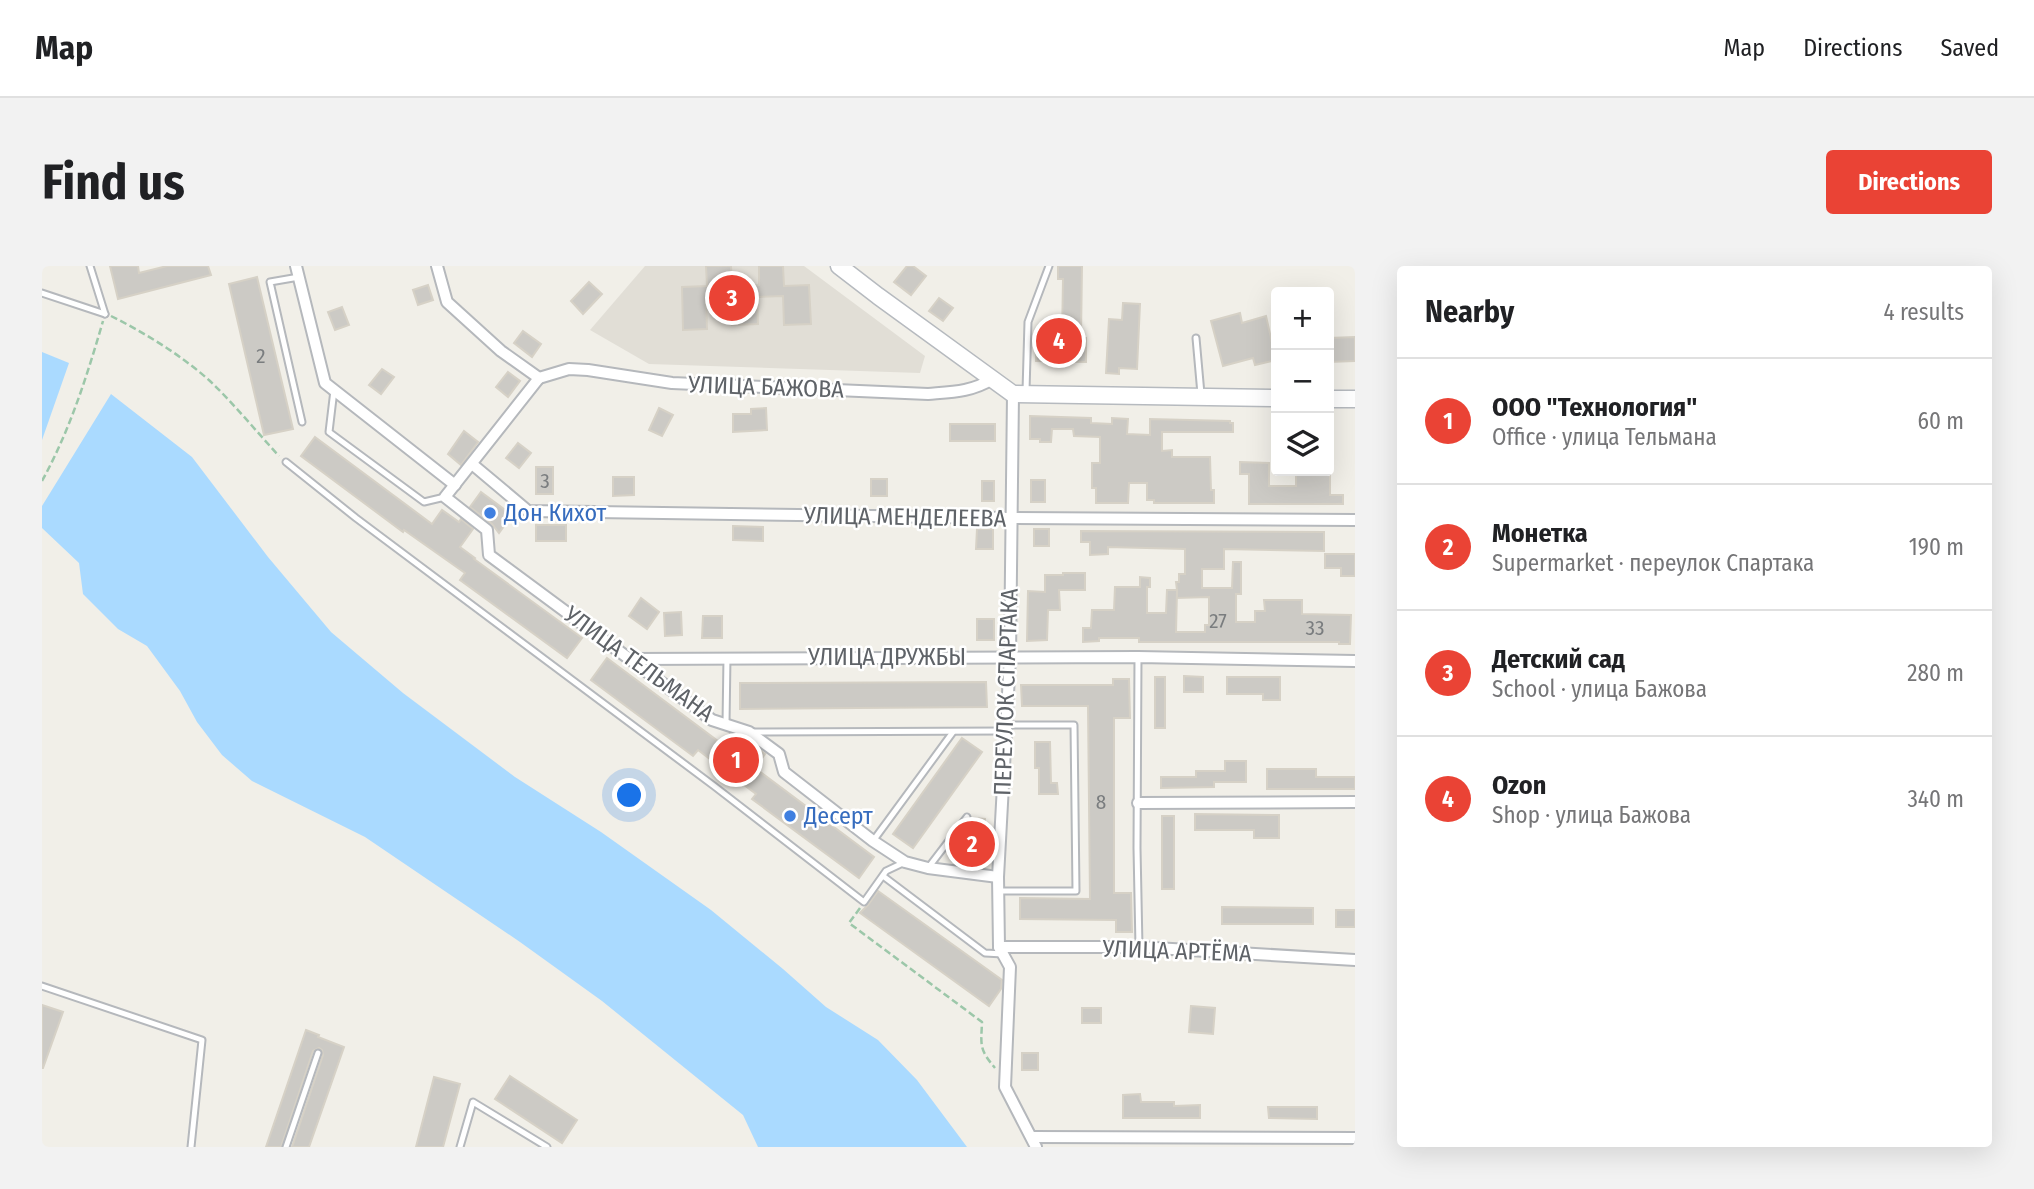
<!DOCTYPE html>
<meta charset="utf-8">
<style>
:root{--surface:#fff;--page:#f2f2f2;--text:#202124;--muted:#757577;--line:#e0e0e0;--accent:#ea4335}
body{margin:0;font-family:"Fira Sans Condensed",sans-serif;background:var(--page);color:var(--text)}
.controls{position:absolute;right:21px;top:21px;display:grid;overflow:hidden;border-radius:7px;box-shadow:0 7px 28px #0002}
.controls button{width:63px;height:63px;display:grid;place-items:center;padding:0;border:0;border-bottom:2px solid var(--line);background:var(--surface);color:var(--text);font:35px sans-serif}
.you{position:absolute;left:588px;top:530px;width:24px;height:24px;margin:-18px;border:5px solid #fff;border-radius:50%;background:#1a73e8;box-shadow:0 0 0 10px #1a73e833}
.badge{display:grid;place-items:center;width:46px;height:46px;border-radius:50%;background:var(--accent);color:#fff;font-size:23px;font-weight:700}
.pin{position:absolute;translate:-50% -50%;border:4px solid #fff;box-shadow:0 2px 7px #0006}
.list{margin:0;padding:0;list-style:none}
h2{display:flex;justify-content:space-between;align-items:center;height:91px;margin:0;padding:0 28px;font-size:30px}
h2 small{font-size:23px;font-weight:400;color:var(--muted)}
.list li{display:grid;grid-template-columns:46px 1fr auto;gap:21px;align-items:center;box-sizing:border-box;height:126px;padding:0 28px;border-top:2px solid var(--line)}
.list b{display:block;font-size:26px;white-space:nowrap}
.list p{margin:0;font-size:23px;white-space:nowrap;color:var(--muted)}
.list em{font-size:23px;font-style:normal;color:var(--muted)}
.icon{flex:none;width:38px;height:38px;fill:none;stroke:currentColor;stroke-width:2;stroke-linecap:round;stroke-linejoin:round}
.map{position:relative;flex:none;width:1313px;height:881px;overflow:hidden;border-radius:7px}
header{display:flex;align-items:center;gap:42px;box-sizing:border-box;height:98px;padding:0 35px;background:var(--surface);border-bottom:2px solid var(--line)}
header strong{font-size:33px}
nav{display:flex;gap:38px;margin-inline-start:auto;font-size:24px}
.intro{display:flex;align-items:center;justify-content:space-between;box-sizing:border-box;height:168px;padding:0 42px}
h1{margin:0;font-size:49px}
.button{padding:18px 32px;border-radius:7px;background:var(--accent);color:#fff;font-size:24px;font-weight:700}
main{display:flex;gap:42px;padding:0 42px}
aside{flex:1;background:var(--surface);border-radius:7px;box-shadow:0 7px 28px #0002}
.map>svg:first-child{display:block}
.education{fill:#e1ded6}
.water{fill:#aadaff}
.building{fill:#cccac5;stroke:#d6d1c6;stroke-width:2;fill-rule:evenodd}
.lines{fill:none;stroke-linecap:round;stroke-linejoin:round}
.service-casing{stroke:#b5b8bc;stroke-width:9}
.minor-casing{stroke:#b5b8bc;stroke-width:14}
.secondary-casing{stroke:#b6babf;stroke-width:19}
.path{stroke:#9cc7a9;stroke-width:2.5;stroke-dasharray:7 3.5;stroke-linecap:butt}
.service{stroke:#fff;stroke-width:5}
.minor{stroke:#fff;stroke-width:10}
.secondary{stroke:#fff;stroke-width:16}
.shop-dot{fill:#3f7fe0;stroke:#fff;stroke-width:2.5}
.labels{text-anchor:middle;stroke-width:5;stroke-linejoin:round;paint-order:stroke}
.number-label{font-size:21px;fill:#7a7d7f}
.street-label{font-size:24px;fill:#5f6368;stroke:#fff}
.shop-label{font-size:24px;fill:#366cbe;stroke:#fff;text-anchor:start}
</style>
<header>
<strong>Map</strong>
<nav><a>Map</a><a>Directions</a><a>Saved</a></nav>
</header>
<div class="intro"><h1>Find us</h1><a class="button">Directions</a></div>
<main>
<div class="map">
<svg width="1313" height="881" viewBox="0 0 1313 881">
<rect width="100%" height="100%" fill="#f1efe8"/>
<path class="education" d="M603,0H762L883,90L878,107L607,98L548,64Z"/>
<g class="water">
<path d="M0,86L27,97L0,174Z"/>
<path d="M69,128L150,191L226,291L289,366L361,427L473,511L559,566L669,644L741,703L784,741L836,774L875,814L925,881H716L701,849L560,735L478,676L323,571L210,515L180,489L155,456L138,425L105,380L76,363L41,328L37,297L0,262V240Z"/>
</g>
<g class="building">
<path d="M68,0H96L97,7L125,0H166L169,9L76,33Z"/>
<path d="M664,0H689L690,20L717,19V0H741L742,20L767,19L769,58L742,59L741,30L715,31L716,58L690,59L689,32L664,33L665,63L641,64L640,21L665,20Z"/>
<path d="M865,0H871L884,10L869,29L852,16Z"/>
<path d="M1016,0H1040L1039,72H1044V96L994,95L995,70L1020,71L1021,13H1016Z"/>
<path d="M215,11L251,163L222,169L187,18Z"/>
<path d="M547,16L560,28L541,48L529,35Z"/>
<path d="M386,19L391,34L376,39L371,24Z"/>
<path d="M897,32L911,42L901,55L887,45Z"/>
<path d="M1081,37L1098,38L1095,103L1077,102V108L1064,107L1067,53L1080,54Z"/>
<path d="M300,41L307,59L293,64L286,46Z"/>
<path d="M1198,47L1200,57L1224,50L1234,94L1213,99L1211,92L1181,100L1169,55Z"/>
<path d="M481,65L499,78L490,91L472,77Z"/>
<path d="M1313,71V95L1287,96V72Z"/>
<path d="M340,103L352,111L339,128L327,119Z"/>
<path d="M466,106L478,115L466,131L454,121Z"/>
<path d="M617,142L631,149L620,170L607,164Z"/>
<path d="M724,142L725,164L691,166V148H709V143Z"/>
<path d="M988,150L1049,152V157L1070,158V152L1086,153L1085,168L1108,169V153L1188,155V157H1191V166H1120V185L1130,184V191H1168L1169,224H1172V237H1112V234H1105V217H1087L1086,237H1054V222H1050V197H1058V171L1032,170L1031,163H1010L1009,176H998V173H988Z"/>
<rect x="908" y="158" width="45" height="17"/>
<path d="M422,165L436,176L419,199L406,188Z"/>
<path d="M273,171L390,258L400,244L417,256L419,253L431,263L418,281L433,292L432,293L540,372L525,392L418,314L423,307L362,264L361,266L259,190Z"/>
<path d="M476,177L489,187L477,202L464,192Z"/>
<path d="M1198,196L1227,197V220H1254V205H1288V229H1301V238H1207V208H1198Z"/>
<rect x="494" y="201" width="17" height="27"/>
<path d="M571,211H592V229L571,230Z"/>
<rect x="829" y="213" width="16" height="17"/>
<rect x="989" y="214" width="14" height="22"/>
<rect x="940" y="215" width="12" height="20"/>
<path d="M439,226L470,249L457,267L450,258L428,241Z"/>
<rect x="494" y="259" width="30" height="16"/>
<path d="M691,260L721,261V275L691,274Z"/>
<path d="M935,263H951V283H934Z"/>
<rect x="992" y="263" width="15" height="17"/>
<path d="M1039,265L1282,266V285L1182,283V303H1160V322H1190L1191,296H1199V328H1194V356H1213V345H1223L1222,334H1260V348L1309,349L1308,378H1297V376H1097V372H1057V375L1041,376V362H1049L1050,344H1072L1073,321H1098V311L1108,312V321H1105V347H1124L1125,324H1135L1134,316H1137V308H1143V283L1066,281V288L1048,289V276H1039ZM1135,325V332L1167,331V359H1163V366H1134Z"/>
<path d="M1283,288H1313V310H1299V302H1283Z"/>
<path d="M1021,307H1043V324H1017L1018,344H1006L1005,374L985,375L986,325L1003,326V309H1021Z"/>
<path d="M599,332L617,346L605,363L587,350Z"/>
<path d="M639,346L640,369L623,370L622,347Z"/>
<path d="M661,350H680V372H660Z"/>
<rect x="935" y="353" width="17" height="21"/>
<path d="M565,392L680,478L688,468L703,473L723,488L713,502L832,591L817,612L710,533L714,528L656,484L651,490L549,414Z"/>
<path d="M1142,410L1161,411V426H1142Z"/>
<rect x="1113" y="411" width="10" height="51"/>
<path d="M1185,411H1238V434H1221V428H1185Z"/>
<path d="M1071,413H1087L1088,452H1072V627H1089L1090,666H1074V654L978,653V632L1048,633L1046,440H980L979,419H1071Z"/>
<path d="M944,416L945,441L698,443V417Z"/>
<path d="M920,472L940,486L871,582L851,568Z"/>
<path d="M993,476H1008L1009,517H1015L1016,528H997V502H993Z"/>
<path d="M1183,495H1204V516H1172V521L1119,522V511H1154V505H1183Z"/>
<path d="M1225,503H1274V511H1313V523H1225Z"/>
<path d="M1153,548L1237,549V572H1212V564H1153Z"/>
<rect x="1120" y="550" width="12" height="73"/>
<path d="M931,552L943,553L941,588L918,587L919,568Z"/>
<path d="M836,625L960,714L959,723L947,740L818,647L826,639Z"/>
<path d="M1180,641L1271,642V658H1180Z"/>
<rect x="1294" y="644" width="19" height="17"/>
<path d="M0,739L21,746L1,802H0Z"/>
<path d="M1149,740L1173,742L1171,768L1147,766Z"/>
<rect x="1040" y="742" width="19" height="15"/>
<path d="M264,764L277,769L276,771L302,781L267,881H250L281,789L280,784L277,782L271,785L239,881H224Z"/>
<rect x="980" y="787" width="16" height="17"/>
<path d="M468,810L535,854L520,877L453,833Z"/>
<path d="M392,811L418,818L401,881H374Z"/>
<path d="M1098,828L1099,836H1132V840L1158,839V852H1081V829Z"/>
<path d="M1226,841H1275V853L1227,852Z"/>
</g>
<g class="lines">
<g class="service-casing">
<g id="service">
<path d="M48,0L63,48"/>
<path d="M257,11L228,16L260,156"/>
<path d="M0,27L63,48"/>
<path d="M1154,72L1159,128"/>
<path d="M292,124L287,166L382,236L403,231"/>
<path d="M984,125L986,56L1007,0"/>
<path d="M244,196L314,252L672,520L822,636L844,605L863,596"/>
<path d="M1096,391L1095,582L1097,681"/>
<path d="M684,458L685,391"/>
<path d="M711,466L963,465"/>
<path d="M831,575L911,466"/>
<path d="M886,602L925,551"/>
<path d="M841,610L943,687L961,688"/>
<path d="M956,625H1034L1032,459H965"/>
<path d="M0,720L160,774L149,881"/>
<path d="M244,881L276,787"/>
<path d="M418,881L431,836L505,881"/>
</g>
</g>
<g class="minor-casing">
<g id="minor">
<path d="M254,0L283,117L413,219"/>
<path d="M395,0L405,36L459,85L497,112"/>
<path d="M497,112L403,231L445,264L447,289L670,454L707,466L737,488L742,506L831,575L863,596L886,602L956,611"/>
<path d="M497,112L527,103L546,104L630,117L886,128C909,126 930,126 950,113"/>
<path d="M971,128L968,391L956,611L957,681L968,701L963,821L994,881"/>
<path d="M430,198L486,245L969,252L1313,254"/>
<path d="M588,393L1096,391L1313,395"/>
<path d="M1096,537L1313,536"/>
<path d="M957,681H1097L1313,694"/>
<path d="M990,871L1313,872"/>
</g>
</g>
<g class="secondary-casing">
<g id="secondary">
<path d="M797,0L836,30L971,128L1234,132"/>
<path d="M1287,133H1313"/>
</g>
</g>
<g class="path">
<path d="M69,50C103,67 139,89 168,115C192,138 214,165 237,190"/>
<path d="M0,215C28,164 45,110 61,55"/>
<path d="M818,642L807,657L940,756C939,780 937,783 953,802"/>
</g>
<use href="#service" class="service"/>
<use href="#minor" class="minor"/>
<use href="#secondary" class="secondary"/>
</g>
<g class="shop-dot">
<circle cx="448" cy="247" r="7"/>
<circle cx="748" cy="550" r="7"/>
</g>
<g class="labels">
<g class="number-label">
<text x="219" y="97">2</text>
<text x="503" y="222">3</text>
<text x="1176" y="362">27</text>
<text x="1273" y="369">33</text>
<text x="1059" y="543">8</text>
</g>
<g class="street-label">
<text transform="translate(724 121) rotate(2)" y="8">УЛИЦА БАЖОВА</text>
<text transform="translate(863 251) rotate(1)" y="8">УЛИЦА МЕНДЕЛЕЕВА</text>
<text x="845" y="399">УЛИЦА ДРУЖБЫ</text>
<text transform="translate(597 398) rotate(36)" y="8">УЛИЦА ТЕЛЬМАНА</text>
<text transform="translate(964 426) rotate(-88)" y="8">ПЕРЕУЛОК СПАРТАКА</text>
<text transform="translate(1135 685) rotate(2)" y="8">УЛИЦА АРТЁМА</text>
</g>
<g class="shop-label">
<text x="462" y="255">Дон Кихот</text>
<text x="762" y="558">Десерт</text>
</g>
</g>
</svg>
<div class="controls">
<button>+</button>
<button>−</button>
<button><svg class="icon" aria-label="layers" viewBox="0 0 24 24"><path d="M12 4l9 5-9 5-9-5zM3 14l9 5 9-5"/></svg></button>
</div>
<div class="you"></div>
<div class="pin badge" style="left:694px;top:494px">1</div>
<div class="pin badge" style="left:930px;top:578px">2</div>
<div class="pin badge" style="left:690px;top:32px">3</div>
<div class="pin badge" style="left:1017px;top:75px">4</div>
</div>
<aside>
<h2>Nearby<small>4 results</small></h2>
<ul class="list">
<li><span class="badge">1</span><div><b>ООО &quot;Технология&quot;</b><p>Office · улица Тельмана</p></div><em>60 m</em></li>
<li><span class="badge">2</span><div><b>Монетка</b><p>Supermarket · переулок Спартака</p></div><em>190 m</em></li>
<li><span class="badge">3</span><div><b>Детский сад</b><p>School · улица Бажова</p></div><em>280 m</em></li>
<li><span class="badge">4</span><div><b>Ozon</b><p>Shop · улица Бажова</p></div><em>340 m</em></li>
</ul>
</aside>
</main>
